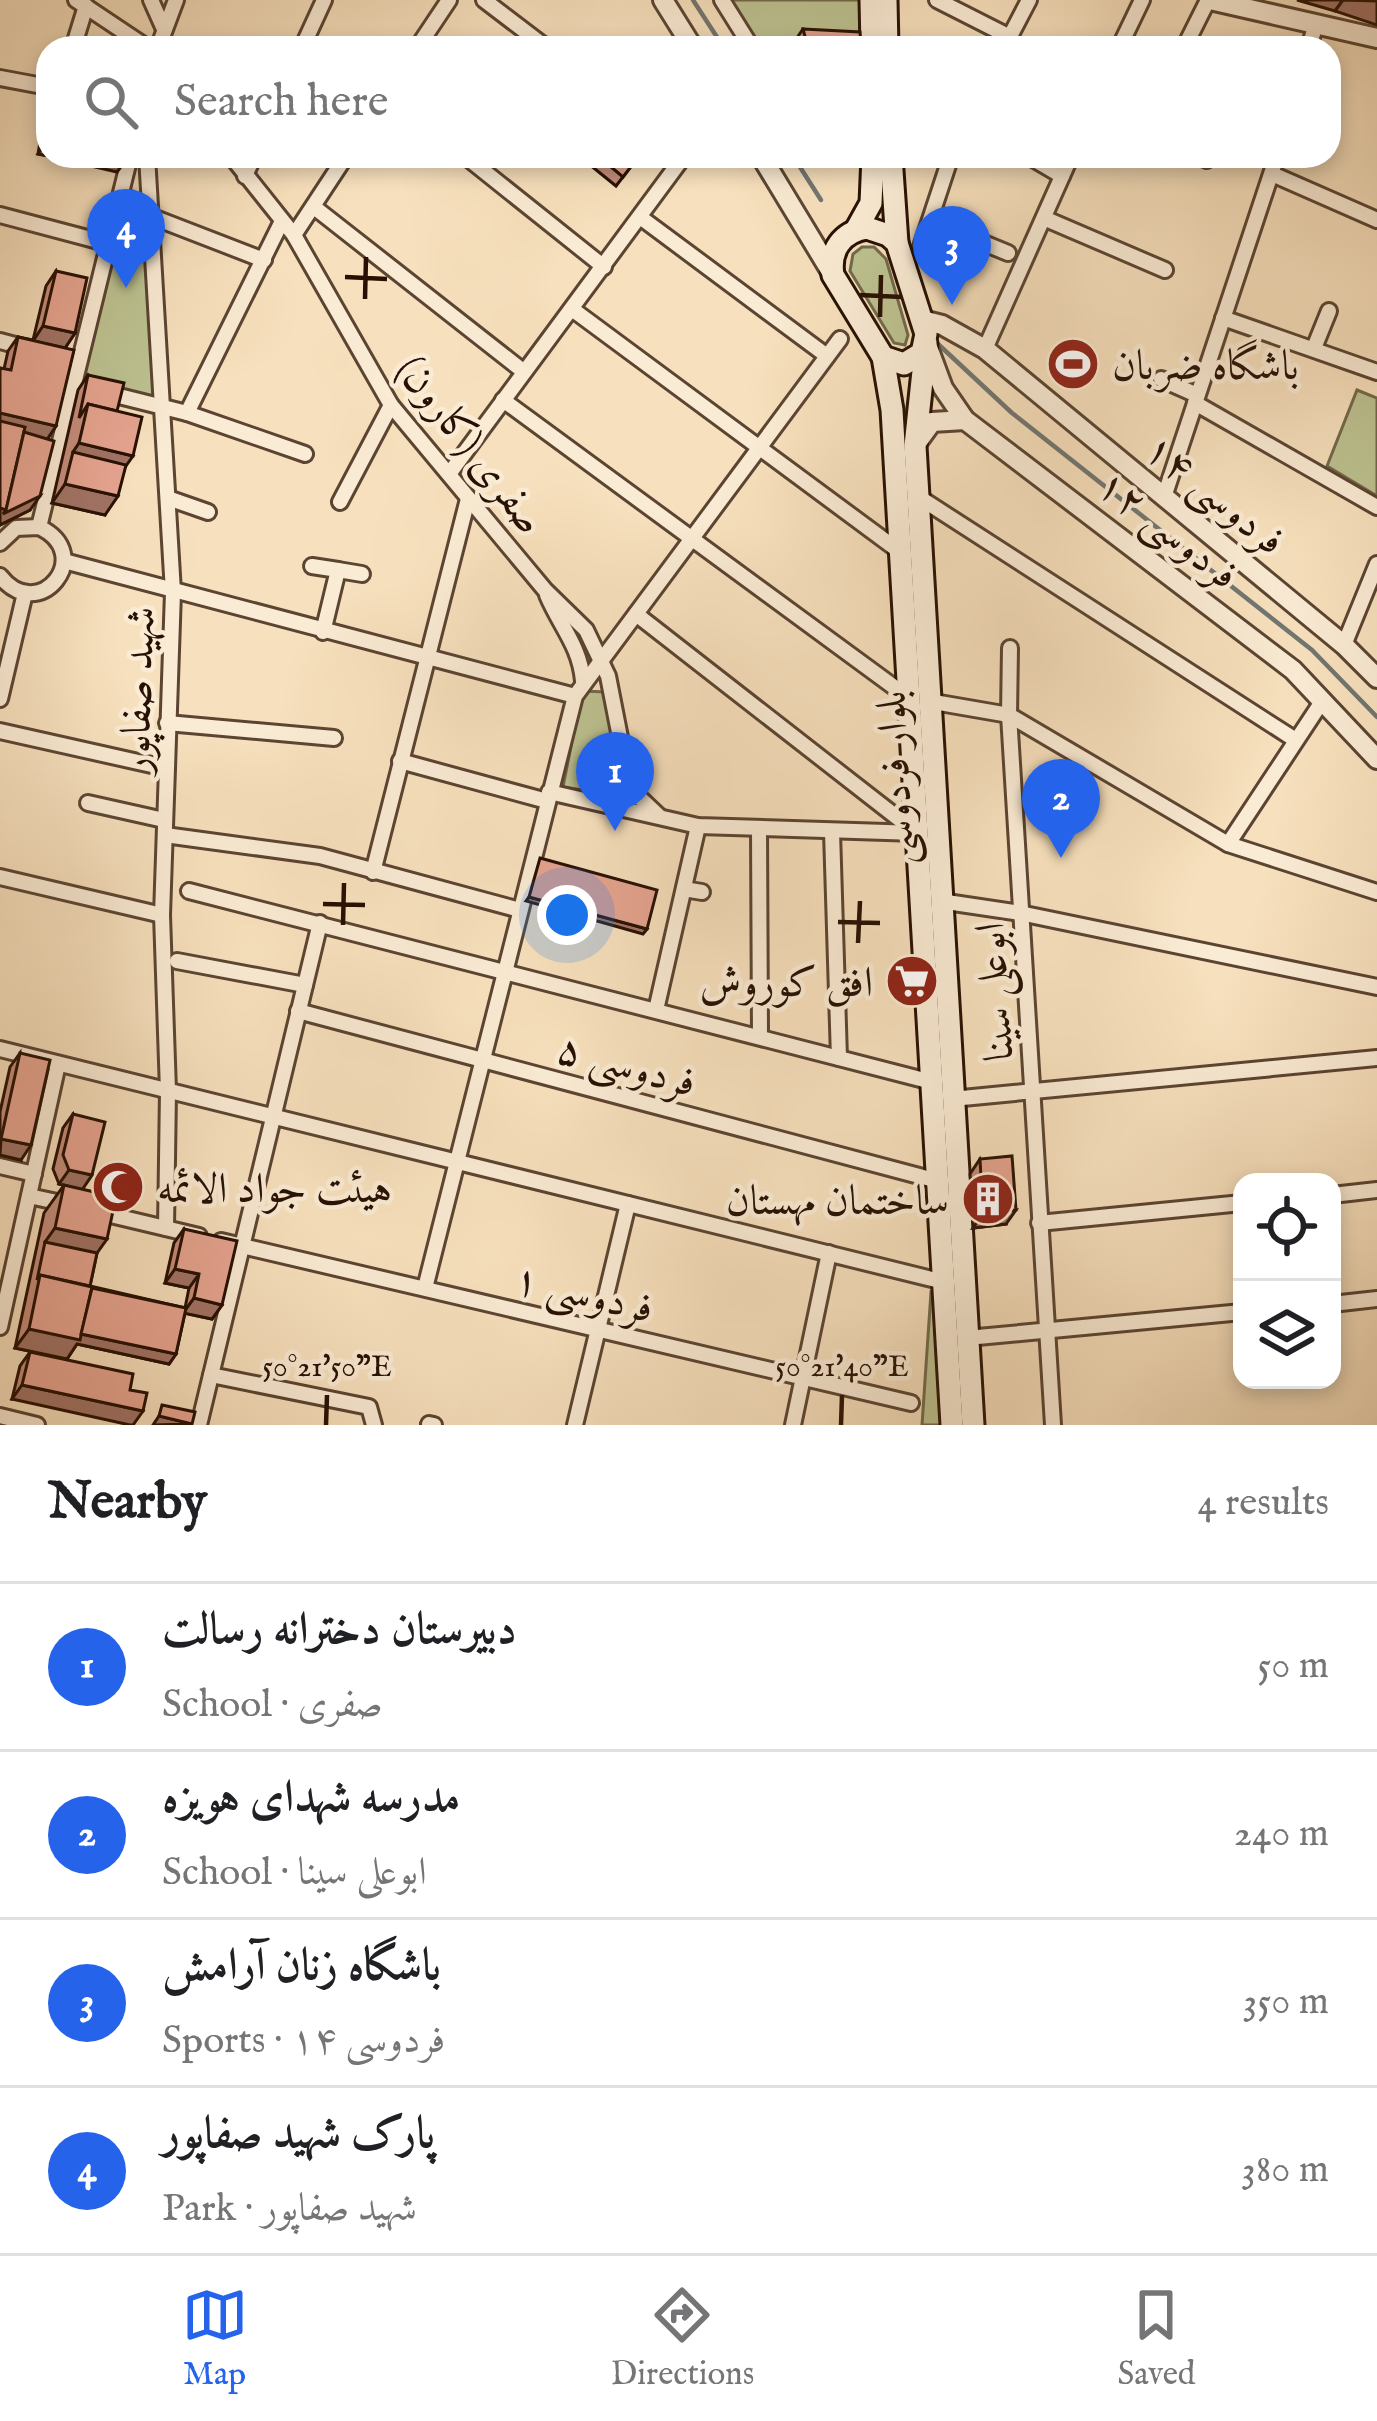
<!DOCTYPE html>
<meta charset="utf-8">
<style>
:root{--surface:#fff;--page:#f2f2f2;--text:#202124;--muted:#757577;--line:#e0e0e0;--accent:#2563eb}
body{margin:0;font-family:"IM FELL English",Amiri,serif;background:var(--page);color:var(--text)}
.controls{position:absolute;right:36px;bottom:36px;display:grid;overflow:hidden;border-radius:24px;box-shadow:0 6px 18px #0003}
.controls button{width:108px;height:108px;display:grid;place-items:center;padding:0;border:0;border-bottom:3px solid var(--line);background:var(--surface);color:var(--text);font:60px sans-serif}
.you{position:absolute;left:567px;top:915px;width:42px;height:42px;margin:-30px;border:9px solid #fff;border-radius:50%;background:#1a73e8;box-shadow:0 0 0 18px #1a73e833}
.badge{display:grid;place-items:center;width:78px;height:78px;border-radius:50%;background:var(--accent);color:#fff;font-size:39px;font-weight:700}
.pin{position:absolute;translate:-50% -99px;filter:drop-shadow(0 3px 6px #0008)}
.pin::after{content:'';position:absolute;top:63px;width:42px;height:36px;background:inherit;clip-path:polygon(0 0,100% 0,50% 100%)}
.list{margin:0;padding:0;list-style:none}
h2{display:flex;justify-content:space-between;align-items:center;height:156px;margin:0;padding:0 48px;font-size:51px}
h2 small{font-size:39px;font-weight:400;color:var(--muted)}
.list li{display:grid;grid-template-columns:78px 1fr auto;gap:36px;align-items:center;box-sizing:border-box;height:168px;padding:0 48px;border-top:3px solid var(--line)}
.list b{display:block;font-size:45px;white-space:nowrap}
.list p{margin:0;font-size:39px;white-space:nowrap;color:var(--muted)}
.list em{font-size:39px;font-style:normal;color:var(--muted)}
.icon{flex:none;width:66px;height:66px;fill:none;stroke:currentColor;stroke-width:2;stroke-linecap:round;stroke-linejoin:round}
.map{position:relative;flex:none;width:1377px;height:1425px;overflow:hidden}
.search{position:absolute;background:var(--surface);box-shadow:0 6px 18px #0003;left:36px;right:36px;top:36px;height:132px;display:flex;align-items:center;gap:30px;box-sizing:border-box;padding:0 42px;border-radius:36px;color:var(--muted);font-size:45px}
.sheet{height:828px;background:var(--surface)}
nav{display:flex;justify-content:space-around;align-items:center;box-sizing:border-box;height:168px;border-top:3px solid var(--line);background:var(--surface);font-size:33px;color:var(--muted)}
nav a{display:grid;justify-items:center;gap:6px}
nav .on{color:var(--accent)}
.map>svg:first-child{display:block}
.green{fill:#bdc291;stroke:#72694a;stroke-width:3}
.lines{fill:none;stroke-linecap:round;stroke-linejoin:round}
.stream{stroke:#717671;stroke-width:4.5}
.minor-casing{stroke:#5b4432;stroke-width:20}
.tertiary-casing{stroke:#5b4432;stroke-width:24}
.secondary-casing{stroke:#271003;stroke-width:27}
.minor{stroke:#faebd4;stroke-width:14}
.tertiary{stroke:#faebd4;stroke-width:18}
.secondary{stroke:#faebd4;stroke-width:21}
.wall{fill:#c68d7c;stroke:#271003;stroke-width:3}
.shaded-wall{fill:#a17365;stroke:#271003;stroke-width:3}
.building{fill:#e6a490;stroke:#271003;stroke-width:3}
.ticks{fill:none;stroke:#271003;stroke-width:4.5}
.labels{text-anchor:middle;stroke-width:9;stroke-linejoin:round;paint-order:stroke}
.poi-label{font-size:42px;fill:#271003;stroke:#faebd4;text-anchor:start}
.street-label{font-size:42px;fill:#271003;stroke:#faebd4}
.ticks-label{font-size:30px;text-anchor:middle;fill:#271003;stroke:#faebd4;stroke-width:9;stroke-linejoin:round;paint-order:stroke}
</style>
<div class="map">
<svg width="1377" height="1425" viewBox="0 0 1377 1425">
<rect width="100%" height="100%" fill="#f7e0bd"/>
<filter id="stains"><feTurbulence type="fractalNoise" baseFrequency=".00167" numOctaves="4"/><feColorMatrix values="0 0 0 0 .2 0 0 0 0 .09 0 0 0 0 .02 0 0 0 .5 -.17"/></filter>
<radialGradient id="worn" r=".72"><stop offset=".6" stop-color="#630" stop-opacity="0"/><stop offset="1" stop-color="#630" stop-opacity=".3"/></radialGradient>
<g class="green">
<path d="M730,0H863L864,48L787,44V48H759Z"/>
<path d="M128,189L142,195L154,400L81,381Z"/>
<path d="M862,247H874L886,259L908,335L905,345L894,343L850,271L853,254Z"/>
<path d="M1357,390L1377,398V496L1327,466Z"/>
<path d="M582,691L606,692L622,796L563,787Z"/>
<path d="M931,1292L939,1294L942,1425H922Z"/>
</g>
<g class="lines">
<g class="stream">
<path d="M693,0L724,48"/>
<path d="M793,156L821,200"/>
<path d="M938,344L1012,413L1312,650L1377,717"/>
</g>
<g class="minor-casing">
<g id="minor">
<path d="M76,0L148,48"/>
<path d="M151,0L163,27"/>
<path d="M484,0L547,48"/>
<path d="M722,0L752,48"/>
<path d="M937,0L1010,37"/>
<path d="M73,48L86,6"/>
<path d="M158,48L176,0"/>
<path d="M302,48L324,0"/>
<path d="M417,48L449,0"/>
<path d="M1004,48L1029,0"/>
<path d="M1119,48L1142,0"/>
<path d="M1184,48L1208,0"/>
<path d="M1309,48L1316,23"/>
<path d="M0,78L48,87"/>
<path d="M147,156L173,592L162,915L168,1091L166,1228"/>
<path d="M231,156L294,235L391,405L545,590L586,630L608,676L626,768L640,798L659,816"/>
<path d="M465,156L604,267"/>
<path d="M1028,156L1062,176"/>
<path d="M1198,156L1207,160"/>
<path d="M1272,174L1377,220"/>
<path d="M245,176L254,156"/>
<path d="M314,207L523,371"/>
<path d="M0,215L106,243"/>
<path d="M150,216L264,260"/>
<path d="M640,217L827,356"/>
<path d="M1046,219L1165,270"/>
<path d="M930,221L1008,253"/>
<path d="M294,235L346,156"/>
<path d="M921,247L951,156"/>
<path d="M572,309L899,551"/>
<path d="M1223,318L1377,372"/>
<path d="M0,341L30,349"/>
<path d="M1314,348L1329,311"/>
<path d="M985,349L1071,156"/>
<path d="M1161,379L1197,395"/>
<path d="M103,392L187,413L305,454"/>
<path d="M503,400L909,698"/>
<path d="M1195,403L1377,507"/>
<path d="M187,413L282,221"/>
<path d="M449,474L684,156"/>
<path d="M917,496L1294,739"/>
<path d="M1164,497L1277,156"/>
<path d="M168,498L208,512"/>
<path d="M340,502L391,405"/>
<path d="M39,527L130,156"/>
<path d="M0,543L16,528L39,527C97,554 39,626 0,576"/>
<path d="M64,561L575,696"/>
<path d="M312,566L338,570L323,632"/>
<path d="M338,570L362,574"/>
<path d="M547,595C560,626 580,646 583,681"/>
<path d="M636,614L917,833"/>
<path d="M1344,645L1377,564"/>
<path d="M1010,648L1009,715L1053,1425"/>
<path d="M0,699L25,593"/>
<path d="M928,701L1009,715L1228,844L1377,892"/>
<path d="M167,723L334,738"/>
<path d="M0,731L165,768"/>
<path d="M400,761L547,801"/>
<path d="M549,792L698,826L917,833"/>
<path d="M88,803L164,820"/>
<path d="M759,829L760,1037"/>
<path d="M832,832L839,1058"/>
<path d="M165,835L320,856L520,910"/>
<path d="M1228,844L1323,700"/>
<path d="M373,872L468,499"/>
<path d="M0,877L162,915"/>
<path d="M684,889L702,892"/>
<path d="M189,891L932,1082"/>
<path d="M940,901L1020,913L1377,987"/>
<path d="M177,961L305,985"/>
<path d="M656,1010L698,826"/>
<path d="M298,1011L938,1181"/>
<path d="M0,1049L944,1282"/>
<path d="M952,1099L1377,1058"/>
<path d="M0,1166L34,1174"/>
<path d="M1332,1195L1377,1190"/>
<path d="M29,1196L71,1205"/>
<path d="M98,1212L199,1236"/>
<path d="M1039,1223L1242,1203"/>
<path d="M221,1241L911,1403"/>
<path d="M425,1288L575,696L840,339"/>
<path d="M1332,1304L1377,1299"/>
<path d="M0,1327L58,1064"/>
<path d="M967,1338L1242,1312"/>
<path d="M211,1375L369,1407L374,1425"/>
<path d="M0,1416L37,1425"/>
<path d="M429,1424L434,1425"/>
<path d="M199,1425L320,923"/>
<path d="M575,1425L628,1204"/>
<path d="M793,1425L829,1253"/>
</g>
</g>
<g class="tertiary-casing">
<g id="tertiary">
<path d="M663,0L693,48"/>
<path d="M1210,0L1377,38"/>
<path d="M761,156L833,275"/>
<path d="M922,320L942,325L985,349L1344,645L1377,678"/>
<path d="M927,345L943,388L965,420L1293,670L1377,759"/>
<path d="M916,444L932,422L965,420"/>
</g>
</g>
<g class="secondary-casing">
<g id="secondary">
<path d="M871,0L872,48"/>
<path d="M886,0L887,48"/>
<path d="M891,156L897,243"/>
<path d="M867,228L888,235L897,243L926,334L922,353L904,364L883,357L833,275C829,250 842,232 867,228Z"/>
<path d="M856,230L871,203L873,156"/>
<path d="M926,343L915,446L973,1425"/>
<path d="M883,357L892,410L952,1425"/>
</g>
</g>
<use href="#minor" class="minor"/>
<use href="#tertiary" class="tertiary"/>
<use href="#secondary" class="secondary"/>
</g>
<g class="wall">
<path d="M803,29L861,48H790Z"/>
<path d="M48,94V156L38,154Z"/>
<path d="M579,156H639L616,186Z"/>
<path d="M56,271L75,333L65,348L56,426L47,439L30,510L0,525V368L4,369L8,351L18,337L33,340L46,286Z"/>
<path d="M88,375L117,411L126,465L105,515L52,503L78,390Z"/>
<path d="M20,1053L21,1160L0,1155V1112L10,1067Z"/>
<path d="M73,1114L92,1175L82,1189L97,1253L90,1286L185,1308L189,1288L165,1283L174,1243L184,1229L222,1305L212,1319L185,1313L176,1354L169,1364L77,1344L67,1359L15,1348L44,1213L64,1185L59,1184L53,1169L63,1128Z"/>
<path d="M980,1159L1006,1224L973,1228L970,1174Z"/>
<path d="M30,1352L130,1390L12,1399L20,1366Z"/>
</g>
<g class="shaded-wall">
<path d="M1297,0H1343L1335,11Z"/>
<path d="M1343,0L1377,1V25L1335,11Z"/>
<path d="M48,140V156L38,154Z"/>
<path d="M48,156H129L117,172Z"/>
<path d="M43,326L75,333L65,348L33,341Z"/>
<path d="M0,413L56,426L46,441L0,430Z"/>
<path d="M79,443L133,456L113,484L73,452Z"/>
<path d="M65,484L118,496L105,515L52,503Z"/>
<path d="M40,496L30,510L0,525V508Z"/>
<path d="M529,897L647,929L643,934L526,901Z"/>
<path d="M1,1139L31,1145L21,1160L0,1155Z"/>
<path d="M69,1170L92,1175L82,1190L59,1184Z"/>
<path d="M1016,1210L1006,1224L973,1228L983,1213Z"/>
<path d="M55,1228L107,1239L87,1267L45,1242Z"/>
<path d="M175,1269L199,1274L189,1288L165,1283Z"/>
<path d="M194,1298L222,1305L212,1319L183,1313Z"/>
<path d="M29,1329L77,1333L176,1354L169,1364L77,1344L67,1359L15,1348Z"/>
<path d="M22,1385L143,1411L133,1425H130L12,1399Z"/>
<path d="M159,1416L192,1424L153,1425Z"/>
</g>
<g class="building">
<path d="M803,29L860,32L861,48H808Z"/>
<path d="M598,156H639L623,177Z"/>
<path d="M56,271L87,278L75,333L43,326Z"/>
<path d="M18,337L74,350L56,426L0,413V368L11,370Z"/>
<path d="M88,375L124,383L117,411L88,404L79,418Z"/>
<path d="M88,404L142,417L133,456L79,443Z"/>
<path d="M0,421L25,427L6,510L0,508Z"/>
<path d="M24,432L54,441L40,496L3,514L6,510Z"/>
<path d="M73,452L126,465L118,496L65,484Z"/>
<path d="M540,858L657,890L647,929L529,897Z"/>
<path d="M20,1053L50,1060L31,1145L1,1139Z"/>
<path d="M73,1114L105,1122L92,1175L69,1170L63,1155Z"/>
<path d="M1012,1156L1016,1210L983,1213L980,1159Z"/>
<path d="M64,1185L116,1197L107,1239L55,1228Z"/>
<path d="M184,1229L237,1241L222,1305L194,1298L199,1274L175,1269Z"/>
<path d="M45,1242L97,1253L90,1286L40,1275L37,1280Z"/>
<path d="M40,1275L92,1287L80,1340L29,1329Z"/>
<path d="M92,1288L186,1308L176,1354L81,1334Z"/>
<path d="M30,1352L133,1374L130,1390L147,1393L143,1411L22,1385Z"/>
<path d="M162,1405L195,1412L192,1424L159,1416Z"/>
</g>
<path class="ticks" d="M345,277L387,279M860,295L902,297M365,299L366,257M880,317L881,275M323,904L365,905M838,922L880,923M343,925L344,883M858,943L860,901M326,1425L327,1395M841,1425L842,1395"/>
<defs>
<g id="stadium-disc" transform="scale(2.7)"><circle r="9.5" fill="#8f2418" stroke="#faebd4"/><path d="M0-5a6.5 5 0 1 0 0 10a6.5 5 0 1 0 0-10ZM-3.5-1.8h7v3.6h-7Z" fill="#fff"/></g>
<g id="supermarket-disc" transform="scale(2.7)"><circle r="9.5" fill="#8f2418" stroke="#faebd4"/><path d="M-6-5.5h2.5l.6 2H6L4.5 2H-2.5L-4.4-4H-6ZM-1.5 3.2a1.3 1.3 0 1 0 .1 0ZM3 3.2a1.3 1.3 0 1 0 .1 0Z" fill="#fff"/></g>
<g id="mosque-disc" transform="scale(2.7)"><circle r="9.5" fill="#8f2418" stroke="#faebd4"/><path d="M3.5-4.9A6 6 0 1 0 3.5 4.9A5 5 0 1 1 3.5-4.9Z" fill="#fff"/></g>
<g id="building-disc" transform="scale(2.7)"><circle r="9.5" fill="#8f2418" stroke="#faebd4"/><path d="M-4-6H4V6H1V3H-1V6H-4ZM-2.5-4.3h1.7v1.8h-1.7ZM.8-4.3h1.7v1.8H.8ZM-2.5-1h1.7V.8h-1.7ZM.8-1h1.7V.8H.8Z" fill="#fff"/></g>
</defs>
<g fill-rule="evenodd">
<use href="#stadium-disc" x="1073" y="364"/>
<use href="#supermarket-disc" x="912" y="981"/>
<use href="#mosque-disc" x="118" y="1187"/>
<use href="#building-disc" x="988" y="1199"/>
</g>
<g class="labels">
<g class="poi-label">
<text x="1112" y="379">باشگاه ضربان</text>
<text x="873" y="996" text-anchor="end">افق کوروش</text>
<text x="157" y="1202">هیئت جواد الائمه</text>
<text x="949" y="1214" text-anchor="end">ساختمان مهستان</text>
</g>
<g class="street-label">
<text transform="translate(472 444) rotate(52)" y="15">صفری (کارون)</text>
<text transform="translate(1216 493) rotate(39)" y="15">فردوسی ۱۴</text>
<text transform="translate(1169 528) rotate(38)" y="15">فردوسی ۱۲</text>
<text transform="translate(136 690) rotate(-88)" y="15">شهید صفاپور</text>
<text transform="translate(894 778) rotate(-93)" y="15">بلوار فردوسی</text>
<text transform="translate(993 992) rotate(-94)" y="15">ابوعلی سینا</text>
<text transform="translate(627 1064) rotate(15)" y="15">فردوسی ۵</text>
<text transform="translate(584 1292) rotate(13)" y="15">فردوسی ۱</text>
</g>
</g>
<g class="ticks-label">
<text x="327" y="1376">50°21'50"E</text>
<text x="842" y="1376">50°21'40"E</text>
</g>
<rect width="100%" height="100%" filter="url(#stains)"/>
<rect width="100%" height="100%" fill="url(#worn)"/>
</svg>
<div class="controls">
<button><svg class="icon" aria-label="locate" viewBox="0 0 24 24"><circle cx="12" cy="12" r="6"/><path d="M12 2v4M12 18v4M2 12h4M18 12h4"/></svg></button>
<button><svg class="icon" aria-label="layers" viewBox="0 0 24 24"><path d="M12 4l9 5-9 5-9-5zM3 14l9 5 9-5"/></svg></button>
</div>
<div class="you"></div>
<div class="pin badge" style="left:615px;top:831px">1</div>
<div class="pin badge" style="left:1061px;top:858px">2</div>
<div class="pin badge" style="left:952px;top:305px">3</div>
<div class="pin badge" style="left:126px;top:288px">4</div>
<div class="search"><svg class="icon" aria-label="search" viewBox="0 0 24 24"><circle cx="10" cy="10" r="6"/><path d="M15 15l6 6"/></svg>Search here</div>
</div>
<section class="sheet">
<h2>Nearby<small>4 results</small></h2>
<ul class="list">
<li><span class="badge">1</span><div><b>دبیرستان دخترانه رسالت</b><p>School · صفری</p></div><em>50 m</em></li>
<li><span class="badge">2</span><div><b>مدرسه شهدای هویزه</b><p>School · ابوعلی سینا</p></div><em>240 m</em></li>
<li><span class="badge">3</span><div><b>باشگاه زنان آرامش</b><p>Sports · فردوسی ۱۴</p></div><em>350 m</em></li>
<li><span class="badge">4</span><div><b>پارک شهید صفاپور</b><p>Park · شهید صفاپور</p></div><em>380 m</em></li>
</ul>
</section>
<nav>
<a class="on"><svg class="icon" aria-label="map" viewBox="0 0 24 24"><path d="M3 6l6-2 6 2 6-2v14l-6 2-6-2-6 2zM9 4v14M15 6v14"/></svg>Map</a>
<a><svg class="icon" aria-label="directions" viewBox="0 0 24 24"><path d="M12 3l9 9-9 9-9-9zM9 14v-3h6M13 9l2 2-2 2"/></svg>Directions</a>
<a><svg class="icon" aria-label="saved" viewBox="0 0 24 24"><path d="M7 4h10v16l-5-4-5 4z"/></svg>Saved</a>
</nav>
